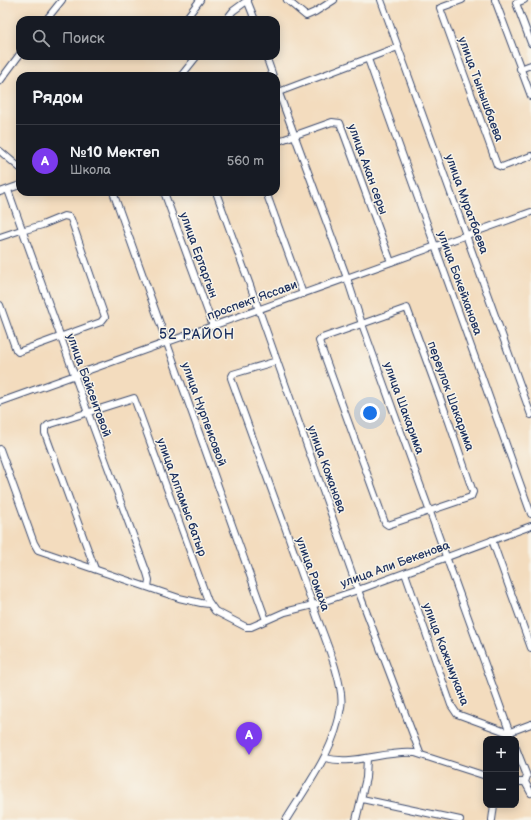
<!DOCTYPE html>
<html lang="ru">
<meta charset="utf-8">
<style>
:root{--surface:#171b24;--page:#242831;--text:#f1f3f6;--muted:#9ea1a6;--line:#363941;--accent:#7c3aed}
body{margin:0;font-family:"Balsamiq Sans",sans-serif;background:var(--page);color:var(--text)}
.controls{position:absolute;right:12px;bottom:12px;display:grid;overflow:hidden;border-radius:8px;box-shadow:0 2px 10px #0003}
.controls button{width:36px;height:36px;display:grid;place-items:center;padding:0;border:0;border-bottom:1px solid var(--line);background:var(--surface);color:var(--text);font:20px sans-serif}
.you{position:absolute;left:370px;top:413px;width:14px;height:14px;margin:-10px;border:3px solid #fff;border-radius:50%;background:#1a73e8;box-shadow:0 0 0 6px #1a73e833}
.badge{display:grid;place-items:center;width:26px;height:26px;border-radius:50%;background:var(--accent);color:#fff;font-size:13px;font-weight:700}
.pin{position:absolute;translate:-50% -33px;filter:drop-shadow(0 1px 2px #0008)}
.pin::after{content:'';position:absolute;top:21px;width:14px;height:12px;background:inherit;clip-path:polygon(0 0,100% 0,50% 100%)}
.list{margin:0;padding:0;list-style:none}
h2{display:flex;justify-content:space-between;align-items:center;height:52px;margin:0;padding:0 16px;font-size:17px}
h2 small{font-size:13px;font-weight:400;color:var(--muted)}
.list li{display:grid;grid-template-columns:26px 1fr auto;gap:12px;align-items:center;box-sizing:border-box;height:72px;padding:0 16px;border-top:1px solid var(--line)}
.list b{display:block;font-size:15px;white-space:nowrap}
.list p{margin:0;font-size:13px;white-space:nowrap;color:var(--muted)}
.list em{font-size:13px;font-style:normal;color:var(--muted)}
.icon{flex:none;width:22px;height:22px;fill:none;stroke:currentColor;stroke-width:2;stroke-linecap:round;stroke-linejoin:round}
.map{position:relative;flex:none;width:531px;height:820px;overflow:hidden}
.search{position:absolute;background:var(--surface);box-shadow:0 2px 10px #0003;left:16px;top:16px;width:264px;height:44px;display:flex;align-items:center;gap:10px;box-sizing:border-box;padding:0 14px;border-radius:12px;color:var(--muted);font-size:15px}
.panel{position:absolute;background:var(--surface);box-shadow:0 2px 10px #0003;left:16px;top:72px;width:264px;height:124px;border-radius:12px}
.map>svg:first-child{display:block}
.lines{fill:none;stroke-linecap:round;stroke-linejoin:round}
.minor-casing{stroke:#3b496c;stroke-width:8}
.minor{stroke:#fff;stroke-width:6}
.labels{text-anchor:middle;stroke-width:3;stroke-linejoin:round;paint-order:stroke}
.street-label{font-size:12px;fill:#1b2f5e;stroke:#f7f3e8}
.quarter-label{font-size:14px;letter-spacing:1px;fill:#1b2f5e;stroke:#f7f3e8}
</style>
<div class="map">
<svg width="531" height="820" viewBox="0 0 531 820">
<rect width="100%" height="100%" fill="#f7f3e8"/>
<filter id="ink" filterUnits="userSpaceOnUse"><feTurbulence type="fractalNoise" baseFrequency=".025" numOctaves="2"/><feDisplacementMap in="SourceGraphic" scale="8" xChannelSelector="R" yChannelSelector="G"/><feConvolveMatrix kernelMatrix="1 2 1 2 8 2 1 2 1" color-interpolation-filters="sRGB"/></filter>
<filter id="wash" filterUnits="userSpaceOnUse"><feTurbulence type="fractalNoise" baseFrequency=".012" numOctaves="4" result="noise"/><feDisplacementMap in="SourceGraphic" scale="16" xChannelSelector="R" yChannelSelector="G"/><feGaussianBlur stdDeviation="0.9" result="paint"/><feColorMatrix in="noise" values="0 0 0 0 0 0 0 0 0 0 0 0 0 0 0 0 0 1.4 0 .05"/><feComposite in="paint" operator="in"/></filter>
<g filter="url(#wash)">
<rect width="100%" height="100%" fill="#f3dcbe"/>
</g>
<g filter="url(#ink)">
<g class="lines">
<g class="minor-casing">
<g id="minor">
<path d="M247,0L255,20"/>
<path d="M287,0L306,16L315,12L334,0"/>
<path d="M381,0L531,415"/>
<path d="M462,0L440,8L497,165L502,167L531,156"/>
<path d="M495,0L531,96"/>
<path d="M524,0L516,3L531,43"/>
<path d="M46,20L62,0"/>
<path d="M185,20L200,0"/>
<path d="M226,20L233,11L248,0"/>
<path d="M266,56L273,76"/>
<path d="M368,59L531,514"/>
<path d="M520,69L531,65"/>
<path d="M181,76L197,56"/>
<path d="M0,81L20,54"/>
<path d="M276,85L347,278L362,324L512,739"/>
<path d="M276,93L398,47"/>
<path d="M276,142L332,122L340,123L391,262"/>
<path d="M0,151L20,168"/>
<path d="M8,190L88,413L147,573L149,580L148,587"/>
<path d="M0,192L20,185"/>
<path d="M113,192L266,620"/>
<path d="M164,192L213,326"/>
<path d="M216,192L259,310L358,590L420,753"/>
<path d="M266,192L303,294"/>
<path d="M0,237L21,230H25L42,225L64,216L69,217L71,219L105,317L101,322L18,352L16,350L0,305"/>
<path d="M407,308L449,422L473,492L471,497L462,500L388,525L385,523L319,341L322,338Z"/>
<path d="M277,361L233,374L231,378C260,458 289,537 317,617C325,639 345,686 341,707C335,750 308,784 286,820"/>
<path d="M0,402L531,212"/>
<path d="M0,449L34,543L38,550L179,598L201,603L209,604"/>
<path d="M492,540L531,648"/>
<path d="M95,569L45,433V428L48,425L134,398L208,601L215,611L246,627H251L285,612L313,605L358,590L531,526"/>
<path d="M405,573L451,705L457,714L506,732H510L531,724"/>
<path d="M516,748L527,776L525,782L531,793"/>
<path d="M325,758C355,766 385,750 415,753L486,776"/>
<path d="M516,782H525"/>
<path d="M362,799L460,820"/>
<path d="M356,820L366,778L367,758"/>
<path d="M492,820L494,805"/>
</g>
</g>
<use href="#minor" class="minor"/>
</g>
</g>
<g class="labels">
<g class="street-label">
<text transform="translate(481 89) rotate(70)" y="4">улица Тынышбаева</text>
<text transform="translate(368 169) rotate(70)" y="4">улица Акан серы</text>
<text transform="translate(467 204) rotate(70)" y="4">улица Муратбаева</text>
<text transform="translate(199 255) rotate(70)" y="4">улица Ертаргын</text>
<text transform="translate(460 283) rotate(70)" y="4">улица Бокейханова</text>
<text transform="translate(252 300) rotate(-20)" y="4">проспект Яссави</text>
<text transform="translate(89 385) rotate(70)" y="4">улица Байсеитовой</text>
<text transform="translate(451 396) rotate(70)" y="4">переулок Шакарима</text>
<text transform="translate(404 408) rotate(70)" y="4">улица Шакарима</text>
<text transform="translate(204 414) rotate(70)" y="4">улица Нурпеисовой</text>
<text transform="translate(327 469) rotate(70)" y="4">улица Кожанова</text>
<text transform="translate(182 497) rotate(70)" y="4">улица Алпамыс батыр</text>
<text transform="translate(395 564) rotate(-20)" y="4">улица Али Бекенова</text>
<text transform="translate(313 574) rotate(70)" y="4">улица Ромаха</text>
<text transform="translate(446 654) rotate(69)" y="4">улица Кажымукана</text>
</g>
<g class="quarter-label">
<text x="197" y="339">52 РАЙОН</text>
</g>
</g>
</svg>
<div class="controls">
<button>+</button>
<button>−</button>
</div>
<div class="you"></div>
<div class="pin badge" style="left:249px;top:755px">A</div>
<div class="search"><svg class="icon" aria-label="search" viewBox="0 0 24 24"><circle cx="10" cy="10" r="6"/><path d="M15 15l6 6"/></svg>Поиск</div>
<section class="panel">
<h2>Рядом<small></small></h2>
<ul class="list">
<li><span class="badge">A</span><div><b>№10 Мектеп</b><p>Школа</p></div><em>560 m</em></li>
</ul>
</section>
</div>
